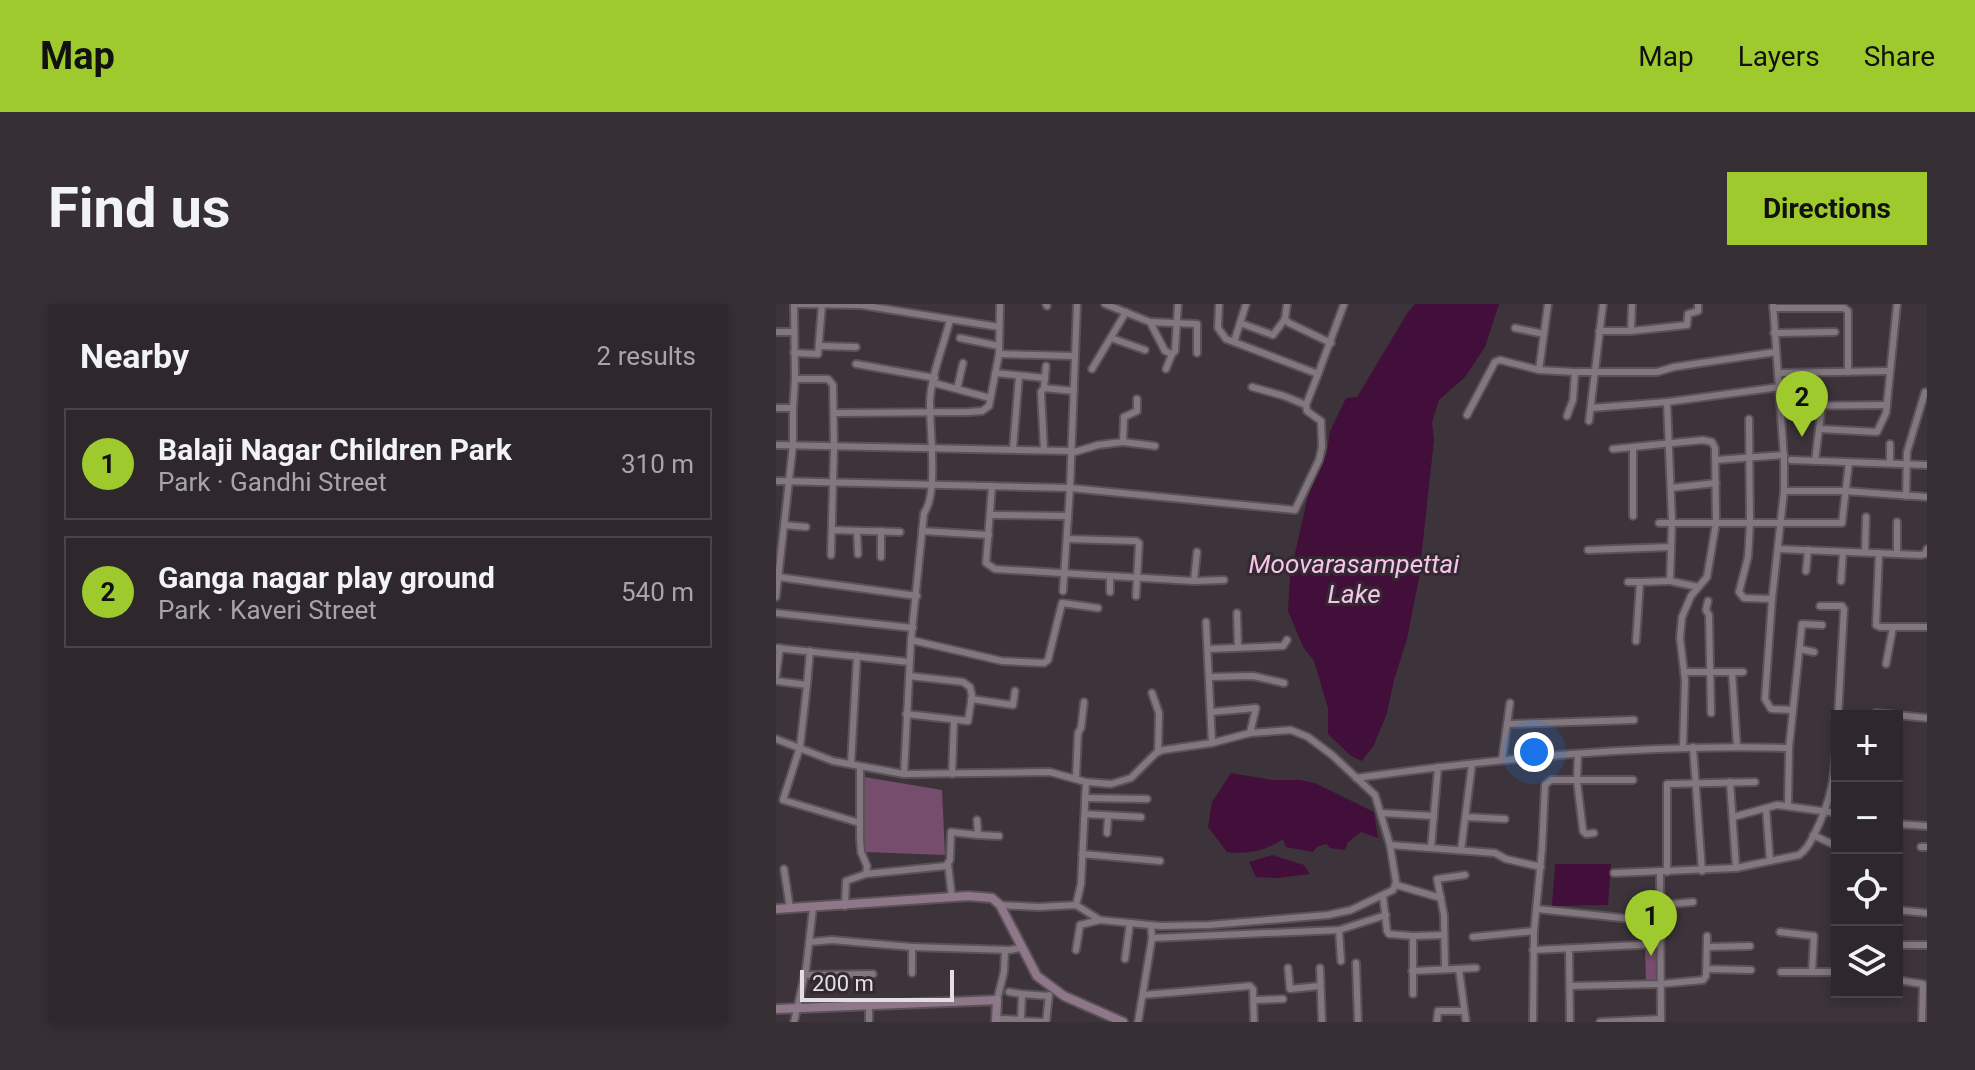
<!DOCTYPE html>
<meta charset="utf-8">
<style>
:root{--surface:#2e272c;--page:#362f34;--text:#f1f3f6;--muted:#a7a5a9;--line:#494448;--accent:#9fca2d}
body{margin:0;font-family:Roboto,sans-serif;background:var(--page);color:var(--text)}
.controls{position:absolute;right:24px;bottom:24px;display:grid;overflow:hidden;border-radius:0px;box-shadow:0 4px 12px #0003}
.controls button{width:72px;height:72px;display:grid;place-items:center;padding:0;border:0;border-bottom:2px solid var(--line);background:var(--surface);color:var(--text);font:40px sans-serif}
.scale{position:absolute;left:24px;bottom:20px;width:154px;box-sizing:border-box;padding-left:8px;border:4px solid #e4dee2;border-top:0;font-size:22px;line-height:28px;white-space:nowrap;color:#e4dee2;-webkit-text-stroke:6px #332a31;paint-order:stroke}
.you{position:absolute;left:758px;top:448px;width:28px;height:28px;margin:-20px;border:6px solid #fff;border-radius:50%;background:#1a73e8;box-shadow:0 0 0 12px #1a73e833}
.badge{display:grid;place-items:center;width:52px;height:52px;border-radius:50%;background:var(--accent);color:#111;font-size:26px;font-weight:700}
.pin{position:absolute;translate:-50% -66px;filter:drop-shadow(0 2px 4px #0008)}
.pin::after{content:'';position:absolute;top:42px;width:28px;height:24px;background:inherit;clip-path:polygon(0 0,100% 0,50% 100%)}
.list{margin:0;padding:0;list-style:none}
h2{display:flex;justify-content:space-between;align-items:center;height:104px;margin:0;padding:0 32px;font-size:34px}
h2 small{font-size:26px;font-weight:400;color:var(--muted)}
.list li{display:grid;grid-template-columns:52px 1fr auto;gap:24px;align-items:center;box-sizing:border-box;height:112px;margin:0 16px 16px;padding:0 16px;border:2px solid var(--line);border-radius:0px}
.list b{display:block;font-size:30px;white-space:nowrap}
.list p{margin:0;font-size:26px;white-space:nowrap;color:var(--muted)}
.list em{font-size:26px;font-style:normal;color:var(--muted)}
.icon{flex:none;width:44px;height:44px;fill:none;stroke:currentColor;stroke-width:2;stroke-linecap:round;stroke-linejoin:round}
.map{position:relative;flex:none;width:1151px;height:718px;overflow:hidden;border-radius:0px}
header{display:flex;align-items:center;gap:48px;box-sizing:border-box;height:112px;padding:0 40px;background:var(--accent);color:#111}
header strong{font-size:38px}
nav{display:flex;gap:44px;margin-inline-start:auto;font-size:28px}
.intro{display:flex;align-items:center;justify-content:space-between;box-sizing:border-box;height:192px;padding:0 48px}
h1{margin:0;font-size:56px}
.button{padding:20px 36px;border-radius:0px;background:var(--accent);color:#111;font-size:28px;font-weight:700}
main{display:flex;gap:48px;padding:0 48px}
aside{flex:1;background:var(--surface);border-radius:0px;box-shadow:0 4px 12px #0003}
.map>svg:first-child{display:block}
.green{fill:#774d6e}
.water{fill:#420e3a}
.lines{fill:none;stroke-linecap:round;stroke-linejoin:round}
.street-casing{stroke:#5a5258;stroke-width:10}
.secondary-casing{stroke:#5a5258;stroke-width:12}
.street{stroke:#82777f;stroke-width:6}
.secondary{stroke:#8f778a;stroke-width:8}
.labels{text-anchor:middle;stroke-width:6;stroke-linejoin:round;paint-order:stroke}
.water-label{font-size:26px;font-style:italic;fill:#f6c3eb;stroke:#332a31}
</style>
<header>
<strong>Map</strong>
<nav><a>Map</a><a>Layers</a><a>Share</a></nav>
</header>
<div class="intro"><h1>Find us</h1><a class="button">Directions</a></div>
<main>
<aside>
<h2>Nearby<small>2 results</small></h2>
<ul class="list">
<li><span class="badge">1</span><div><b>Balaji Nagar Children Park</b><p>Park · Gandhi Street</p></div><em>310 m</em></li>
<li><span class="badge">2</span><div><b>Ganga nagar play ground</b><p>Park · Kaveri Street</p></div><em>540 m</em></li>
</ul>
</aside>
<div class="map">
<svg width="1151" height="718" viewBox="0 0 1151 718">
<rect width="100%" height="100%" fill="#3d343b"/>
<g class="green">
<path d="M88,473L166,486L169,551L89,548Z"/>
<path d="M882,641L883,677H870L869,643Z"/>
</g>
<g class="water">
<path d="M639,0H723L709,43L689,73L663,96L656,118L658,136L643,274L631,335L618,376L611,409L598,441L586,457L575,452L552,430V404L538,357L527,343L512,307L514,271L532,192L551,148L554,127L570,94L581,93L632,8Z"/>
<path d="M455,469L496,476H524L539,479L598,508L602,534L585,528L572,538L569,546L554,544L550,540L541,543L537,548L510,543L507,535C492,546 469,551 451,548L432,523L436,498Z"/>
<path d="M496,551L528,561L534,570L502,574L480,573L473,558Z"/>
<path d="M779,560H835L832,601L776,602Z"/>
</g>
<g class="lines">
<g class="street-casing">
<g id="street">
<path d="M18,0L85,1L223,23"/>
<path d="M270,0L271,2"/>
<path d="M329,0L374,18L389,47L396,50L399,47L402,0"/>
<path d="M443,0L442,24L450,35L542,70L568,0"/>
<path d="M511,0L509,15L513,19L555,39"/>
<path d="M856,0L855,27L911,21L912,10L922,7V0"/>
<path d="M997,4H1068L1072,7V68"/>
<path d="M374,18L421,20V49"/>
<path d="M464,19L497,31L509,15"/>
<path d="M739,24L768,30"/>
<path d="M823,27H855"/>
<path d="M0,28H17"/>
<path d="M998,29L1059,28"/>
<path d="M184,34L223,42"/>
<path d="M335,34L369,46"/>
<path d="M458,38L470,0"/>
<path d="M44,42L80,43"/>
<path d="M18,49L42,50L46,1"/>
<path d="M223,50L299,52"/>
<path d="M80,60L159,74"/>
<path d="M316,65L350,8"/>
<path d="M390,65L396,50"/>
<path d="M763,66L772,0"/>
<path d="M219,69L269,74"/>
<path d="M1003,69L1113,67"/>
<path d="M19,75H52L57,81L58,143L55,251"/>
<path d="M158,79L214,94"/>
<path d="M476,83L508,92L530,101L542,70"/>
<path d="M268,84L270,62"/>
<path d="M181,85L187,59"/>
<path d="M891,98L1004,83"/>
<path d="M1006,102L1111,101"/>
<path d="M0,104H17V141L0,293"/>
<path d="M17,104L19,75L18,0"/>
<path d="M815,104L891,98L896,217L894,277L922,283"/>
<path d="M59,109L192,108L206,107L213,102L223,50L224,0"/>
<path d="M691,111L719,58L724,56L763,66L799,68H881L898,63L1000,48"/>
<path d="M791,112L797,96L799,68"/>
<path d="M973,115L974,220L972,253L963,288L968,294L996,295L1008,187V155L997,0"/>
<path d="M813,117L827,0"/>
<path d="M1044,125L1101,128L1110,109L1121,0"/>
<path d="M347,138L379,142"/>
<path d="M1114,140V159"/>
<path d="M0,141L295,147"/>
<path d="M237,145L243,72"/>
<path d="M837,145L927,136L936,138L939,144L940,219L931,273L915,292L906,313L904,334L909,376L907,443"/>
<path d="M268,146L265,88L268,84L298,87"/>
<path d="M295,149L322,141L347,138L348,113L361,107V95"/>
<path d="M940,156L1008,151"/>
<path d="M1015,156L1151,161"/>
<path d="M1039,157L1046,101"/>
<path d="M0,177L294,184L519,206L543,156L546,143L545,117L531,107L530,101"/>
<path d="M216,182L210,259L219,265L418,277L448,276"/>
<path d="M895,184L940,179"/>
<path d="M1008,187H1069L1151,193"/>
<path d="M1130,192L1131,148L1149,88"/>
<path d="M214,211L292,212"/>
<path d="M857,212V144"/>
<path d="M1121,218V250"/>
<path d="M883,219H1066L1073,158"/>
<path d="M8,221L30,223"/>
<path d="M57,226L124,228"/>
<path d="M81,227L82,250"/>
<path d="M146,227L213,231"/>
<path d="M291,235L360,237L363,239L360,292"/>
<path d="M1002,245L1145,251L1149,250L1151,245"/>
<path d="M812,246L895,243"/>
<path d="M1089,248L1090,213"/>
<path d="M1103,249L1100,321L1104,323H1151"/>
<path d="M105,253V227"/>
<path d="M1030,267L1032,246"/>
<path d="M2,273L141,292"/>
<path d="M418,277L421,248"/>
<path d="M1065,277L1067,248"/>
<path d="M852,278H864"/>
<path d="M287,287L294,184L301,0"/>
<path d="M334,288V272"/>
<path d="M996,295L989,395L995,405L1017,406"/>
<path d="M932,297L930,306L933,311L935,409"/>
<path d="M1044,302H1066L1068,305L1062,412"/>
<path d="M0,309L137,324"/>
<path d="M461,309L462,343"/>
<path d="M430,318L436,439"/>
<path d="M135,336L226,357L268,359L272,356L286,299L322,304"/>
<path d="M860,337L864,278L894,277"/>
<path d="M0,344L133,358"/>
<path d="M432,345L507,342L511,336"/>
<path d="M1024,345L1038,348"/>
<path d="M1110,360L1117,323"/>
<path d="M908,368H967"/>
<path d="M956,368L961,443"/>
<path d="M0,372L4,344"/>
<path d="M433,373L477,372L508,379"/>
<path d="M0,377L31,381L24,443L7,496L84,519"/>
<path d="M31,381L34,347"/>
<path d="M376,389L383,409L382,448"/>
<path d="M195,395L237,401L239,387"/>
<path d="M435,408L480,404L474,429"/>
<path d="M1100,409L1151,414"/>
<path d="M130,410L192,417L196,392L194,383L187,378L133,372"/>
<path d="M731,420L858,416"/>
<path d="M0,435L57,457L128,470L274,468L310,478L335,480L355,474L380,449L387,446L436,439L474,429L515,426L532,433L556,451L599,491L614,541L620,578L617,586L575,606L552,611L433,621L384,622L324,616L300,601L262,603L224,601"/>
<path d="M917,443L926,567"/>
<path d="M1013,444L1026,320L1046,321"/>
<path d="M802,450L801,477L807,527L810,530L818,529"/>
<path d="M726,456L734,399"/>
<path d="M75,460L81,352"/>
<path d="M128,470L135,336L148,209C163,189 153,123 154,96C155,72 168,40 174,16"/>
<path d="M176,470L178,416"/>
<path d="M300,474L302,429L305,424L308,398"/>
<path d="M580,474C724,454 868,440 1013,444L1012,501"/>
<path d="M954,478L960,564"/>
<path d="M309,494L371,495"/>
<path d="M990,505L994,557"/>
<path d="M606,509L658,512"/>
<path d="M309,510L365,513"/>
<path d="M690,513L729,515"/>
<path d="M957,513L1001,501L1061,509"/>
<path d="M201,516L202,531L223,532"/>
<path d="M1121,520L1151,522"/>
<path d="M331,529L332,512"/>
<path d="M1037,531L1061,542"/>
<path d="M614,541L719,549L730,555L765,563"/>
<path d="M1145,543H1151"/>
<path d="M655,544L662,463"/>
<path d="M685,546L696,460"/>
<path d="M306,550L384,557"/>
<path d="M172,560L176,594"/>
<path d="M8,565L14,605"/>
<path d="M891,568V480L979,478"/>
<path d="M838,569L960,564L1023,551C1031,545 1033,540 1038,531C1056,495 1059,472 1061,432"/>
<path d="M884,569L885,718"/>
<path d="M90,570L170,562L174,556L175,528L202,531"/>
<path d="M620,581L665,594"/>
<path d="M607,592L611,627L613,630L637,632V690"/>
<path d="M300,601L305,580L310,478"/>
<path d="M884,601L917,598"/>
<path d="M69,602L70,577L90,570L91,562L85,548L84,535V463"/>
<path d="M761,605L884,618"/>
<path d="M1121,606L1151,609"/>
<path d="M563,626L565,657"/>
<path d="M1004,628L1038,632L1036,668H1061"/>
<path d="M637,632L668,631"/>
<path d="M697,633L758,627"/>
<path d="M376,634L563,626L610,611"/>
<path d="M34,638L56,636L136,643V669"/>
<path d="M1121,641H1151"/>
<path d="M136,643L234,646L244,644"/>
<path d="M931,643L974,642"/>
<path d="M793,645L794,718"/>
<path d="M300,646L304,621L324,616"/>
<path d="M757,646L884,640"/>
<path d="M349,655L354,619"/>
<path d="M580,659L582,718"/>
<path d="M512,664L514,685L544,682"/>
<path d="M544,664L546,718"/>
<path d="M669,665L668,611L661,575L689,571"/>
<path d="M683,665L690,718"/>
<path d="M931,665L975,666"/>
<path d="M636,667L700,664"/>
<path d="M1005,668H1036"/>
<path d="M29,671L97,670"/>
<path d="M1121,676L1147,680L1146,718"/>
<path d="M794,682L885,680L927,676L930,672L931,632"/>
<path d="M233,688L246,690"/>
<path d="M367,691L474,682L477,685L478,718"/>
<path d="M221,696L228,668L229,646"/>
<path d="M478,696L507,695"/>
<path d="M226,715L245,716L246,690L273,692"/>
<path d="M245,717L269,718"/>
<path d="M661,717L662,707H688"/>
<path d="M18,718L30,665L37,604"/>
<path d="M93,718V702"/>
<path d="M270,718L273,691"/>
<path d="M362,718L376,634L375,621"/>
<path d="M757,718L758,627L766,545L769,481L775,476H857"/>
<path d="M824,718L885,715"/>
</g>
</g>
<g class="secondary-casing">
<g id="secondary">
<path d="M0,605L192,592L216,594L224,601L261,672L288,692L347,718"/>
<path d="M0,705L221,696L220,718"/>
</g>
</g>
<use href="#street" class="street"/>
<use href="#secondary" class="secondary"/>
</g>
<g class="labels">
<g class="water-label">
<text x="578" y="269">Moovarasampettai<tspan x="578" dy="30">Lake</tspan></text>
</g>
</g>
</svg>
<div class="controls">
<button>+</button>
<button>−</button>
<button><svg class="icon" aria-label="locate" viewBox="0 0 24 24"><circle cx="12" cy="12" r="6"/><path d="M12 2v4M12 18v4M2 12h4M18 12h4"/></svg></button>
<button><svg class="icon" aria-label="layers" viewBox="0 0 24 24"><path d="M12 4l9 5-9 5-9-5zM3 14l9 5 9-5"/></svg></button>
</div>
<div class="scale">200 m</div>
<div class="you"></div>
<div class="pin badge" style="left:875px;top:652px">1</div>
<div class="pin badge" style="left:1026px;top:133px">2</div>
</div>
</main>
